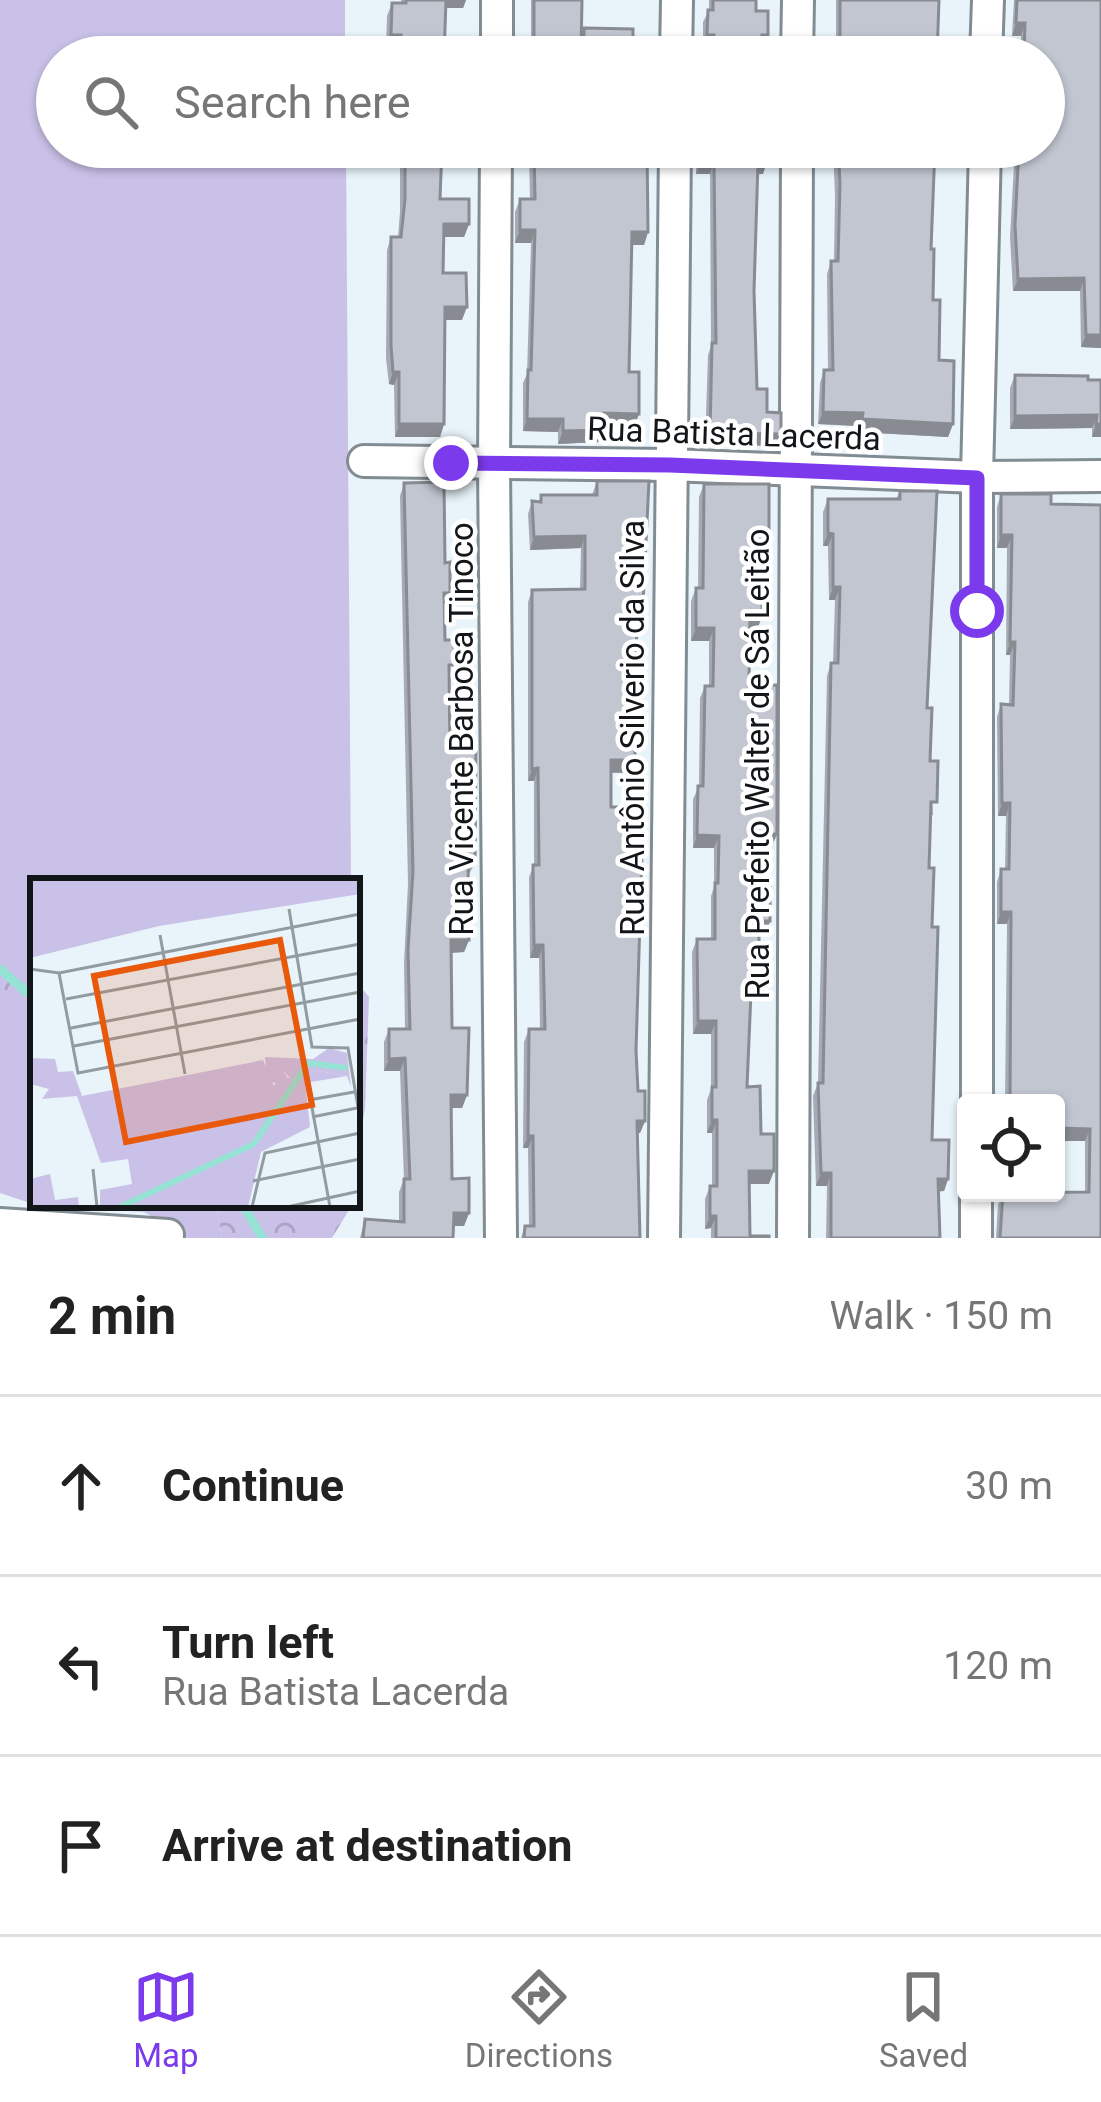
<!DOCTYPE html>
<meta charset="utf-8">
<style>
:root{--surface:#fff;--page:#f6f6f6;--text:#222;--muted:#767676;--line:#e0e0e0;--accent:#7c3aed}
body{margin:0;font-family:Roboto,sans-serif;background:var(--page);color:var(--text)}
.controls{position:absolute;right:36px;bottom:36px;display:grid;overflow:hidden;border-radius:12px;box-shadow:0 3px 9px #0004}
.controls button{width:108px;height:108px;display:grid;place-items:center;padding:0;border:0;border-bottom:3px solid var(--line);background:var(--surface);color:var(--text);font:60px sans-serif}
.stop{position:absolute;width:36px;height:36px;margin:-27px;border:9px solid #7c3aed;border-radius:50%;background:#fff}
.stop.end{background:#7c3aed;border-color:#fff;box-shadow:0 3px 12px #0008}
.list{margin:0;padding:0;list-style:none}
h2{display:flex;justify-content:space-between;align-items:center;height:156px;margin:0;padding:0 48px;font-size:51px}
h2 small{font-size:39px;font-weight:400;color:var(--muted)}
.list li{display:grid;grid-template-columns:78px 1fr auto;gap:36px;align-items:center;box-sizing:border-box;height:180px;padding:0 48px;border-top:3px solid var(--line)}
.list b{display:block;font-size:45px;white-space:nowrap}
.list p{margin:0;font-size:39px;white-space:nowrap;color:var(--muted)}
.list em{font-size:39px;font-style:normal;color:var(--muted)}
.icon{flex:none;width:66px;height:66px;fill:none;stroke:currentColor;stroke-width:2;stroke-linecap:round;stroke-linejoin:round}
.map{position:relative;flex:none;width:1101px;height:1238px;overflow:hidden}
.search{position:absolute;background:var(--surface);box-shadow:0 3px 9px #0004;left:36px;right:36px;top:36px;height:132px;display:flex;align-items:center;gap:30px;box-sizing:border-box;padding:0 42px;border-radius:66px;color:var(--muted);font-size:45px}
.sheet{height:696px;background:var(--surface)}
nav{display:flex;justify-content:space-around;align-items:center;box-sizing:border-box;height:168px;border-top:3px solid var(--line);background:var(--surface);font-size:33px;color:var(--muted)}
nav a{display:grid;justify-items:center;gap:6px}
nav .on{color:var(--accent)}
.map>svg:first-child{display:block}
.grass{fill:#cac1e8}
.forest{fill:url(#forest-crowns)}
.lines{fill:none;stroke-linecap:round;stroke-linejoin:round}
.stream{stroke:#96e2d5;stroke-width:9}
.street-casing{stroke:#828c93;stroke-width:36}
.street{stroke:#fff;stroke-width:30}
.wall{fill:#a7aab4}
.shaded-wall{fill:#888b92}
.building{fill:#c2c6d1;stroke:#888b92;stroke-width:3}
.route{stroke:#7c3aed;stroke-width:15}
.labels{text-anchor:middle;stroke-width:9;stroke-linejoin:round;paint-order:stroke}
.street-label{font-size:33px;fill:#121619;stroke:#fff}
.inset-river{fill:none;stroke:#96e2d5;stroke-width:6}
.inset-road{fill:none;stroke:#929ba0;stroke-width:3}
.view{fill:#e8590c;fill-opacity:0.15;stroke:#e8590c;stroke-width:6}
.inset-edge{fill:none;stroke:#121619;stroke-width:6}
</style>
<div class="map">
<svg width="1101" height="1238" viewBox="0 0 1101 1238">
<defs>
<pattern id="forest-crowns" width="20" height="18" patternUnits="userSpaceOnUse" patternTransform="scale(3)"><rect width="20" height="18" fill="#cac1e8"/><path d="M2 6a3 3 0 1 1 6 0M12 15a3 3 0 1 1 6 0" fill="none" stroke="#aca5c6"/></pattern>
</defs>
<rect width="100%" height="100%" fill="#e8f3fa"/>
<g class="grass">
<path d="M0,0H345V57H57V147H346L351,881H33V1204L0,1193Z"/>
<path d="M35,1205H216L222,1238H159L157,1219L144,1212Z"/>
</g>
<g class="forest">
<path d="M33,935V1043L25,1014L0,1001C0,967 3,952 33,935Z"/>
<path d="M357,983L369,997L365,1109L357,1153Z"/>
<path d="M216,1205H352L332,1238H222Z"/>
</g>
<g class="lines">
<g class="stream">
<path d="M0,969L33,998"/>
<path d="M243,1205L262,1238"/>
</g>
<g class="street-casing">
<g id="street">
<path d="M497,57V0"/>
<path d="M676,57L677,0"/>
<path d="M797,57L798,0"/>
<path d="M986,57L988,0"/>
<path d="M496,147L494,464L501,1238"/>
<path d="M364,461L670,465L977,477L1101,476"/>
<path d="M977,1103V477L985,147"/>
<path d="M0,1224L168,1235"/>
<path d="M664,1238L675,147"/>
<path d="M793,1238L797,147"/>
<path d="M976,1238V1193"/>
</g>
</g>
<use href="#street" class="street"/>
</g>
<g class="wall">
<path d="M401,0H466L463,8H446L444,57H397V48H386L387,16L392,3H401Z"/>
<path d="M531,0H582L581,35L584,28L633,57H579V55L531,57Z"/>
<path d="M709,0H756V11L763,48H761V57H710V47H703V22L709,10Z"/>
<path d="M836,0H939L937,57H830L836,44Z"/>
<path d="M1014,0H1101V348L1081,347L1080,291H1013L1010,237L1015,147H1044V57H1020L1021,36H1012Z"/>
<path d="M400,147H442L440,199L469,224L464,237H444L443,273L462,320H445L444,424L440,437H395L394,385L389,384L386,358L387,250L391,237H398L400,212Z"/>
<path d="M532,147H647L648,232L644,245H632L629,372L639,414L634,427L604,426L599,442L558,444V432L523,431V383L527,374L531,243H515V212L520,199H530L529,154Z"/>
<path d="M696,147H767L763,174H758L754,291L757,389L767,412L781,434L776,446L705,445L708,355L711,346L710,174H696Z"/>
<path d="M833,147H935L931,249L933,300L939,360L953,424L948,437L858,432V426L818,424L820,383L824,370H828L827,274L831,261H834L835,196Z"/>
<path d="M1015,375L1088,380L1101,437H1092V428L1010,429V388Z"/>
<path d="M597,481L638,616L636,689L641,721L636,734L630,773H611V807L636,1050L638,1091L645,1121L640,1133H637L640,1238H521L525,1226H529L528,1148H523L524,1042L529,1029H540L539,958H530L529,877L534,865V781H528V602L532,590L580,589L581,548L530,550L528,514L532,501L539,502L541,495H592Z"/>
<path d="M404,483L445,563L450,593L445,606V640L450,678V752L475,863L468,876L469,940L464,952L451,953L452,1028L467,1095L462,1108H451L452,1179L469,1213L464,1226H454L453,1238H360L365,1219L399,1222V1192L404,1179L400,1071H384V1042L389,1029H405L404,963L408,884L400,496Z"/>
<path d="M704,484L769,529L764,542H757V630H750L749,686L772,847H756V883L770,921L766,934H759L754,982H752L747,1087L761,1134L769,1184H749L750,1236L769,1238H711V1228L705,1229V1199L710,1186H712V1133H707V1100L711,1089V1034H693L692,952L697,939H711V896L714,887V848H693V799L699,786L700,698L705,686H709V641H691V601L696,588H698L699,497Z"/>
<path d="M900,491L927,708L930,761L933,815H930L929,868L932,927V1140L948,1179L944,1191H939L940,1238H826L827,1186H816L813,1096L818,1083L827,676L831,663H833L835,600H829L828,546H823V512L828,499H896Z"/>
<path d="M1001,494H1051L1101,1238H996L998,1205L1002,1193L1085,1192V1141L1056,1103H1005L1007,924H997V882L1001,869H1005L1006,816H998L997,717L1001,704H1009L1010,655H1006L1007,548H997V507Z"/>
</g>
<g class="shaded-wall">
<path d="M444,0H466L463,8H441Z"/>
<path d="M1016,23H1025L1021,36H1012Z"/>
<path d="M391,35H401L397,48H386Z"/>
<path d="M707,35H714L710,47H703Z"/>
<path d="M534,49H581L578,57H531Z"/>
<path d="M701,161H714L710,174H696Z"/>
<path d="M758,162H767L763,174H754Z"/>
<path d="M444,224H469L464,237H439Z"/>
<path d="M520,230H535L531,243H515Z"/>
<path d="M632,232H648L644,245H628Z"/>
<path d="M1084,278L1080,291H1013L1018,279Z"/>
<path d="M445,307H467L462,320H441Z"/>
<path d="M1086,335H1101V348L1081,347Z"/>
<path d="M393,372H399L394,385L389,384Z"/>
<path d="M823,412L863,413L858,426L818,424Z"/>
<path d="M604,413L639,414L634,427L599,426Z"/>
<path d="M1097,415L1092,428L1010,429L1015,416Z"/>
<path d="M527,419H563L558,432L523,431Z"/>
<path d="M862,419L953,424L948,437L858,432Z"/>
<path d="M399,424H444L440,437H395Z"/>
<path d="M1096,424H1101V437H1092Z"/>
<path d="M604,430L599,442L558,444L563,431Z"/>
<path d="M710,433L781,434L776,446L705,445Z"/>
<path d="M757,529H769L764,542H752Z"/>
<path d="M828,533L833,534L828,546H823Z"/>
<path d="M1001,535H1012L1007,548H997Z"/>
<path d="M585,536L581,548L530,550L534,537Z"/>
<path d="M833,587H840L835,600H829Z"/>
<path d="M750,617H762L757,630H745Z"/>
<path d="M696,628H714L709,641H691Z"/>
<path d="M1010,642H1015L1010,655H1006Z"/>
<path d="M611,760H635L630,773L607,772Z"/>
<path d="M538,768L534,781H528L532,769Z"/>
<path d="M1002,803H1010L1006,816H998Z"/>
<path d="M756,834H777L772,847H752Z"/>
<path d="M697,835L719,836L714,848H693Z"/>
<path d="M1001,912H1011L1007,924H997Z"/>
<path d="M759,921H770L766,934H754Z"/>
<path d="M451,940H469L464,952L446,953Z"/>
<path d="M534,945H543L539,958H530Z"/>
<path d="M698,1021H716L711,1034H693Z"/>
<path d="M405,1058L400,1071H384L389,1059Z"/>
<path d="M451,1095H467L462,1108H446Z"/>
<path d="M712,1120H717L712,1133H707Z"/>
<path d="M637,1121H645L640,1133H632Z"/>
<path d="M1056,1128L1090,1129L1085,1141H1056Z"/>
<path d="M528,1136H533L528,1148H523Z"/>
<path d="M749,1171H774L769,1184H745Z"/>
<path d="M821,1173H831L827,1186H816Z"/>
<path d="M938,1179H948L944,1191L934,1192Z"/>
<path d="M454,1213H469L464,1226H450Z"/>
<path d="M710,1216H716L711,1228L705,1229Z"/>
</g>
<g class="building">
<path d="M406,0H446L444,57H401V35H391L392,3H406Z"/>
<path d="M534,0H582L581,49H534Z"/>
<path d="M713,0H756V11H768V35H762L761,57H714V35H707L708,10H713Z"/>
<path d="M840,0H939L937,57H835V44H840Z"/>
<path d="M1017,0H1101V335H1086L1084,278L1018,279L1015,225L1019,147H1044V57H1024L1025,23H1016Z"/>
<path d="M584,28L633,29V57H584Z"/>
<path d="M405,147H442L440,199H469V224H444L443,273H466L467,307H445L444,424H399V372H393L391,345V237H401L405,199Z"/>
<path d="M534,147H647L648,232H632L629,372H639V414L604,413V430L563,431V419H527L528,370H531L535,230H520V199H535Z"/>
<path d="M701,147H767V162H758L754,291L757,389H767V412L781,413V434L710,433L712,343H716L714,161H701Z"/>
<path d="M838,147H935L931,249H934L933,300H940L939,360L954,361L953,424L862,419L863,413L823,412L824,370H833L831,261H838L840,183Z"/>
<path d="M1015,375L1088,376V380H1101V424H1096L1097,415L1015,416Z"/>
<path d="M597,481H649L643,603H637L636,689H641V721H635V760H611V807H626V822H643L636,1050L638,1091H645V1121H637L640,1238H524L525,1226H534L533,1136H528L529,1029H545L543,945H534L533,865H539L538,768L532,769V590L585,589V536L534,537L532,501L541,502V495H597Z"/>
<path d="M444,482L445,563L450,562V593H444L445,640H454V665H449L450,752H476L475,863H468L469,940H451L452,1028H469L467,1095H451L452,1179L469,1178V1213H454L453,1238H363L365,1219L404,1222V1179H410L405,1058L389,1059V1029H410L408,950L413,871L404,483Z"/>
<path d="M704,484H769V529H757V588H762V617H750L749,686L777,685V834H756V883H770V921H759V969H752L747,1087L760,1086L761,1134H774V1171H749L750,1236H769V1238H716V1216H710V1186H717V1120H712V1087H716V1021H698L697,939H715V883H718L719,836L697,835L698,786H703L705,686H713L714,628H696V588H703Z"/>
<path d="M900,491H937L927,708H932L930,761H938L937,802H931L929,868H934L932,927H938L932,1140H949L948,1179H938L940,1238H831V1173H821L818,1083H823L831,663H838L840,587H833V534L828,533V499H900Z"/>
<path d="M1001,494H1051V504L1101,505V1238H1000L1003,1193L1089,1192L1090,1129L1056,1128V1103H1010L1011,912H1001V869H1009L1010,803H1002L1001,704L1013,705L1015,642H1010L1012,535H1001Z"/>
</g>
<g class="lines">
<path class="route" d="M451,463L670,465L977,478V611"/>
</g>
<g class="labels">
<g class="street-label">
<text transform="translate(734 433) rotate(2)" y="12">Rua Batista Lacerda</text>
<text transform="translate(632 728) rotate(-90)" y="12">Rua Antônio Silverio da Silva</text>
<text transform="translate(461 729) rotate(-90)" y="12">Rua Vicente Barbosa Tinoco</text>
<text transform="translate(757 764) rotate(-90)" y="12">Rua Prefeito Walter de Sá Leitão</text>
</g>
</g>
<g transform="translate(30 878)">
<rect width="330" height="330" fill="#e8f3fa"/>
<path d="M0,180L25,181L28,194L43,193L52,218L233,182L244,208L253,193L258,200L283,192L317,198L275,205L280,249L231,274L218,329H70V312L102,306L98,281L71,285L47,218L12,221L19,211L0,206Z" fill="#cac1e8"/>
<path d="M0,1H330V16L129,48L0,80ZM299,170L317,175L321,209L317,198L282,192L265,205L253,193L250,206L237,203L235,179L283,181ZM245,246L248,260L229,270L221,293L217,329L191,322L210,313L201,300L135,324L126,312L128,298L145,285H156L159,299L164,285L188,280L186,272L178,281L145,278L142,266ZM20,296L25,322L48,319L49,329H0V301Z" fill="#cac1e8"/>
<path class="inset-river" d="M90,329L224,266L278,185L317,190"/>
<path class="inset-road" d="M259,31L282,169L318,170L330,241M130,57L155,196M0,91L29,95L330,36M29,95L48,195L330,141M36,121L330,66M41,150L330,95M44,168L330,114M277,202L300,329M279,222L324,214M282,239L327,230M63,291L67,329M223,303L330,281M222,329L235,275L330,255M257,329L330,313"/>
<path class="view" d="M250,62L282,227L96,264L64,98Z"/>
<rect width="330" height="330" class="inset-edge"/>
</g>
</svg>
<div class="controls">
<button><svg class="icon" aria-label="locate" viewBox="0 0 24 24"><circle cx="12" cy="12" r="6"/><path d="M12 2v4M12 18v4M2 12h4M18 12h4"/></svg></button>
</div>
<div class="stop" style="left:977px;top:611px"></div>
<div class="stop end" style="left:451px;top:463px"></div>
<div class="search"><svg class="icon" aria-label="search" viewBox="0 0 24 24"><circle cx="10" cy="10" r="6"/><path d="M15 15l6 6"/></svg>Search here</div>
</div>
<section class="sheet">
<h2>2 min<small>Walk · 150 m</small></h2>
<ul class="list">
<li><svg class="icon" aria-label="ahead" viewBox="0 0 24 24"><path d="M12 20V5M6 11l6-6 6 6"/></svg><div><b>Continue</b></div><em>30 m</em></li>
<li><svg class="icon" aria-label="left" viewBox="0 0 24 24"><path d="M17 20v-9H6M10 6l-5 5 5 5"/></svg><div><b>Turn left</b><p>Rua Batista Lacerda</p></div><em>120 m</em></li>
<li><svg class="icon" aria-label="arrive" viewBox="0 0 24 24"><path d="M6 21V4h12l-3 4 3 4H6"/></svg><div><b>Arrive at destination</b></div></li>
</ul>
</section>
<nav>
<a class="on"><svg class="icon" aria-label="map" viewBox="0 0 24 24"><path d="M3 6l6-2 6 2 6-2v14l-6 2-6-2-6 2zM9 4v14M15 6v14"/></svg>Map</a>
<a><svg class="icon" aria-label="directions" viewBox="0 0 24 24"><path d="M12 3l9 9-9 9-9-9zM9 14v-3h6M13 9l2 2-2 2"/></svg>Directions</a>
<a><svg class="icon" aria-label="saved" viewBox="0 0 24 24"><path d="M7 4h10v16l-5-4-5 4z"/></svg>Saved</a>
</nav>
